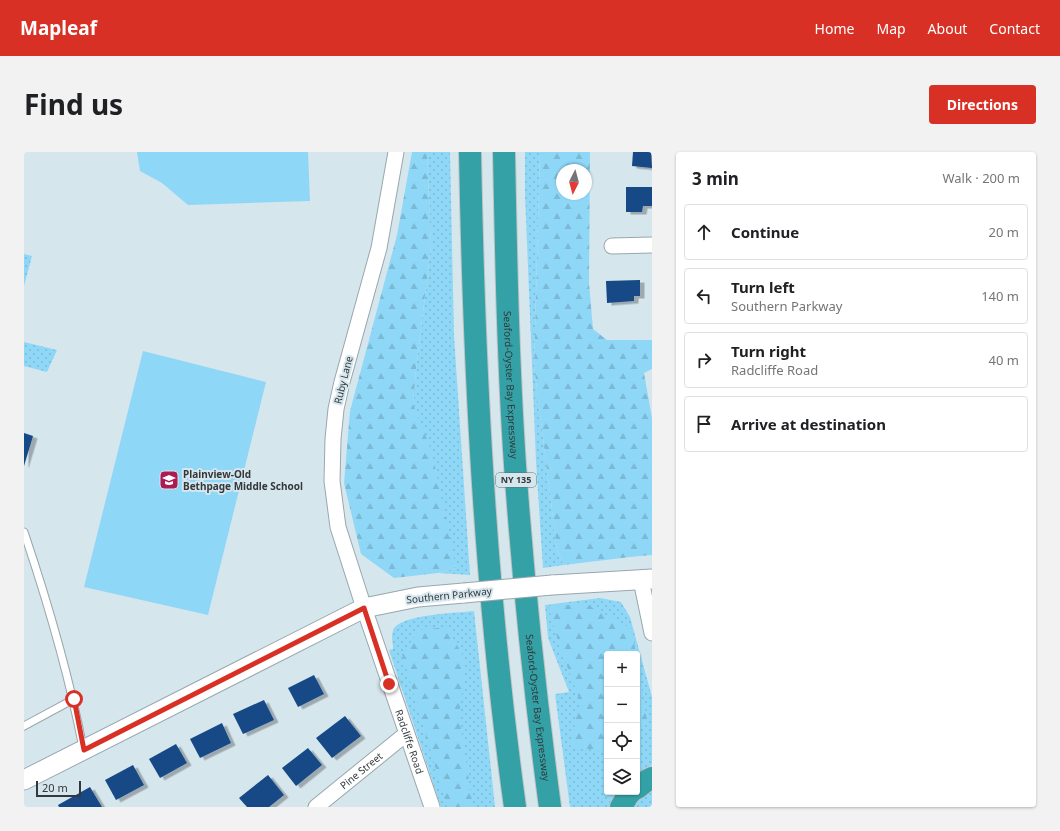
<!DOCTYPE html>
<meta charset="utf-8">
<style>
:root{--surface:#fff;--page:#f2f2f2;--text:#202124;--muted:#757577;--line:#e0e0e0;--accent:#d93025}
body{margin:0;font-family:"Noto Sans",sans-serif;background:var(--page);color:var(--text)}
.controls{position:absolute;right:12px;bottom:12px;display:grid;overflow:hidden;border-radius:4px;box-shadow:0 1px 3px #0004}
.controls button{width:36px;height:36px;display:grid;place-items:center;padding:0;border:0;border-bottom:1px solid var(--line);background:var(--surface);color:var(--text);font:20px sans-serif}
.compass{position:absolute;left:532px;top:12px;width:36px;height:36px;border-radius:50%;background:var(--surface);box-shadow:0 1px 3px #0004;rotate:186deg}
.scale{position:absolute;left:12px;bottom:10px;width:45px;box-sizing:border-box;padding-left:4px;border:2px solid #32383b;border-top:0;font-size:11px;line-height:14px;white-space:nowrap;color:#32383b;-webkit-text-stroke:3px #d6e6ed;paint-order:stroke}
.stop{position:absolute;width:12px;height:12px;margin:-9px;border:3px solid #d93025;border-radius:50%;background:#fff}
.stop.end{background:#d93025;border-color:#fff;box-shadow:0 1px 4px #0008}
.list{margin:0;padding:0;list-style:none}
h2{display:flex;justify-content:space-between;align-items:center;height:52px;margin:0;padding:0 16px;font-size:17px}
h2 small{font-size:13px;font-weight:400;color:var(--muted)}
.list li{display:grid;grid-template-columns:26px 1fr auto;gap:12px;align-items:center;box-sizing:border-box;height:56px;margin:0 8px 8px;padding:0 8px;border:1px solid var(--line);border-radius:4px}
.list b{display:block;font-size:15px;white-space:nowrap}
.list p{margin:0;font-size:13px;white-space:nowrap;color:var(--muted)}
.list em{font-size:13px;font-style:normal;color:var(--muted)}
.icon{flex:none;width:22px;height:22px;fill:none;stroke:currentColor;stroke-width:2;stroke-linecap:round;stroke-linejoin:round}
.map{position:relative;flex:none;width:628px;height:655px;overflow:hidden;border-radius:4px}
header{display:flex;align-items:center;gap:24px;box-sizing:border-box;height:56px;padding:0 20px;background:var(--accent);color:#fff}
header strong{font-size:19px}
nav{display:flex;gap:22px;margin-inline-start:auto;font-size:14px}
.intro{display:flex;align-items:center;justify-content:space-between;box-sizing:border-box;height:96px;padding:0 24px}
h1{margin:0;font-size:28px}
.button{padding:10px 18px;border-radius:4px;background:var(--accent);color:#fff;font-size:14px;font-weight:700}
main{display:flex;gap:24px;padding:0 24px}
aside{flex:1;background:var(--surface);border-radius:4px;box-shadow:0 1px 3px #0004}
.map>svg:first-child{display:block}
.grass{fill:url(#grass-dots)}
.forest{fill:url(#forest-firs);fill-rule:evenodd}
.pitch{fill:#8ed7f7}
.building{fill:#134986;filter:url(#shadow)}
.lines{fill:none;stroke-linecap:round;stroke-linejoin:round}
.service-casing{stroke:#99a7ae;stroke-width:9}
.minor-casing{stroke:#99a7ae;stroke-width:17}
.tertiary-casing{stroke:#99a7ae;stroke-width:21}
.motorway-casing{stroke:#c2c3c4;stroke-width:24}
.service{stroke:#fff;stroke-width:7}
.minor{stroke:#fff;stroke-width:15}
.tertiary{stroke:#fff;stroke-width:19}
.motorway{stroke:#33a1a6;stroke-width:22}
.tertiary-bridge-casing{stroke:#99a7ae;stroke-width:21;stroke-linecap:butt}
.tertiary-bridge{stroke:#fff;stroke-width:19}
.route{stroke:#d93025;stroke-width:5}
.labels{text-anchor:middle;stroke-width:4;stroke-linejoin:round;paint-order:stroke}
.shield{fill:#d6e6ed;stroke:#636c70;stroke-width:1}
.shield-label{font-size:9px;font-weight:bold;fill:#32383b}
.street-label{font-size:10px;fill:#32383b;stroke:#d6e6ed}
.poi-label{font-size:10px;font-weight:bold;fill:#32383b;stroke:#d6e6ed;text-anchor:start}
</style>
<header>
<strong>Mapleaf</strong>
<nav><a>Home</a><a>Map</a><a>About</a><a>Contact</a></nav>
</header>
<div class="intro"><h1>Find us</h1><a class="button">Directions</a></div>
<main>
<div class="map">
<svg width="628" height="655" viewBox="0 0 628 655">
<defs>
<pattern id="grass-dots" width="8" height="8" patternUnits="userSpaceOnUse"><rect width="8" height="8" fill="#8ed7f7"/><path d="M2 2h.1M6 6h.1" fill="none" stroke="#7bb9d5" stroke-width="1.8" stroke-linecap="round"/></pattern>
<pattern id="forest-firs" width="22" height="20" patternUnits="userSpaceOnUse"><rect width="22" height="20" fill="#8ed7f7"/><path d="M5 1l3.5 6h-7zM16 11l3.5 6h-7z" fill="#7bb9d5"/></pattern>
<filter id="shadow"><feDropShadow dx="4.5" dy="2.5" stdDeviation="0" flood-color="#0004"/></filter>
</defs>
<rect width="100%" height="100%" fill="#d6e6ed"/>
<g class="grass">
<path d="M403,0H426L430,184L446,423L414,421L432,416L389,252L392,218L407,94Z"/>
<path d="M501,0H516L510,214L533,398L540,413L519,416L512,309L501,42Z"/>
<path d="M0,102L8,104L0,134Z"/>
<path d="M0,190L33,198L23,220L0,214Z"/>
<path d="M576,446L597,450L606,465L628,545V613L621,617L613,624V502H583V640H598L590,655H546L531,542L545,540L524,486L521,453Z"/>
<path d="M450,459L471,655H417L365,498L369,497C369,492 367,484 369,479C373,462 435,461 450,459Z"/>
<path d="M628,637V655H606L620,639Z"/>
</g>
<g class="forest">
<path d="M388,0H403L407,94L392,218L389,252L408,300L432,416L414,421L370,426L337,402L320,331L326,259L373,83Z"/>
<path d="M516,0H566L565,131L569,177L583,188H628V217L620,221L628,266V403L606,405L540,413L533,398L510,214ZM538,18H562V42H538Z"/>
<path d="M562,452L608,477L612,502H583V600L546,594L556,549L536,495L524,454Z"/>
<path d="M423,475L442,509L435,563L449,655H423L378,502L395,478Z"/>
<path d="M613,506L623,569L613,580Z"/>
</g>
<g class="pitch">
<path d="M113,0H284L286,49L164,53L138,31L116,19Z"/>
<path d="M119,199L242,230L184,463L60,435Z"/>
</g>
<g class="building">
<path d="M609,0H627L628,16L608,14Z"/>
<path d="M602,35H628V54H619L618,60H602Z"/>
<path d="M616,128V144H610V149L583,151L582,129Z"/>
<path d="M0,281L9,284L0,314Z"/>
<path d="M290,523L300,542L274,555L264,536Z"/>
<path d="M240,548L250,568L219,582L209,562Z"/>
<path d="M321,564L337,584L308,606L292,586Z"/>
<path d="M198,571L207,591L176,606L166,587Z"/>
<path d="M152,592L163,611L136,626L125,607Z"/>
<path d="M284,596L298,613L272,634L258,616Z"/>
<path d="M109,613L120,633L92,648L81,628Z"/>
<path d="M244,623L260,643L245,655H223L215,646Z"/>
<path d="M66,635L78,655H35L34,653Z"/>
</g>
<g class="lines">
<g class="service-casing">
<g id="service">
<path d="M0,380C24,451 45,523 59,596"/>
<path d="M0,574L50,547"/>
</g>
</g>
<g class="minor-casing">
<g id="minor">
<path id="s1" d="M372,0L355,96L318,230L312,257L309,287L308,329L314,375L340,456L408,655"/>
<path d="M588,94L628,93"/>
<path d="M617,428L628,481"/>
<path id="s2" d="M292,655L382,582"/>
</g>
</g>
<g class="tertiary-casing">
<g id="tertiary">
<path d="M528,433L628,427"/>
<path d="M0,628L340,456L394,445L440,441"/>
</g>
</g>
<g class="motorway-casing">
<g id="motorway">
<path d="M446,0C450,219 461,438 491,655"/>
<path id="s3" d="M480,0C482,105 484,209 491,313C499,428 511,542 526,655"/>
<path d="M613,636L622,629L628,626"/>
<path d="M597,655L604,643L607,640"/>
</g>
</g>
<use href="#service" class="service"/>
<use href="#minor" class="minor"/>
<use href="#tertiary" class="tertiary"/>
<use href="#motorway" class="motorway"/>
<g class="tertiary-bridge-casing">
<path id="tertiary-bridge" d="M440,441L528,433"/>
</g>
<use href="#tertiary-bridge" class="tertiary-bridge"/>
</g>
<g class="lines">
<path class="route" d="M50,547L60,598L340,456L365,532"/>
</g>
<defs>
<g id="school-square" transform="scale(1)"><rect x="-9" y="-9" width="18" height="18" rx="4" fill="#ac1b51" stroke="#d6e6ed"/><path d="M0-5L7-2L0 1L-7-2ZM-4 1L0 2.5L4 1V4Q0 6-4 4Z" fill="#fff"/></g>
</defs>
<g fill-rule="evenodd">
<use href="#school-square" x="145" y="328"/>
</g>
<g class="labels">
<rect class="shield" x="472" y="321" width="40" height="14" rx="3"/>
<g class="shield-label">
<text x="492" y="331">NY 135</text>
</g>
<g class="street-label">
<text transform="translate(319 228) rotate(-76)" y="4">Ruby Lane</text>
<text dy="4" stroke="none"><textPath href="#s3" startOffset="233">Seaford-Oyster Bay Expressway</textPath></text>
<text transform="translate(425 443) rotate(-6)" y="4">Southern Parkway</text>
<text dy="4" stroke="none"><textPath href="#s3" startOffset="557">Seaford-Oyster Bay Expressway</textPath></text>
<text dy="4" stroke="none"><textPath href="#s1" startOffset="609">Radcliffe Road</textPath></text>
<text dy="4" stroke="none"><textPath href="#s2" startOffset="58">Pine Street</textPath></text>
</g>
<g class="poi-label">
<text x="159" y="326">Plainview-Old<tspan x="159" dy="12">Bethpage Middle School</tspan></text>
</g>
</g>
</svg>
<div class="controls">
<button>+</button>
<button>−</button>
<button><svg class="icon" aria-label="locate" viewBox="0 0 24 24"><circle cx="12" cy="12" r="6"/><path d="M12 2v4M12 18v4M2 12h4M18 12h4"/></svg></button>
<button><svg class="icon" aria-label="layers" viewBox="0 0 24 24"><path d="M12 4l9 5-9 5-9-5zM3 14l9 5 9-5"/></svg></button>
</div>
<svg class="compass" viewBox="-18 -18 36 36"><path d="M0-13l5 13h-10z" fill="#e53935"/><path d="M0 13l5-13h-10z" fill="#757577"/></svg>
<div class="scale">20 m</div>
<div class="stop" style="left:50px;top:547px"></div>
<div class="stop end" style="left:365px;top:532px"></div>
</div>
<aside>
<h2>3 min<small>Walk · 200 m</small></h2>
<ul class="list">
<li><svg class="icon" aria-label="ahead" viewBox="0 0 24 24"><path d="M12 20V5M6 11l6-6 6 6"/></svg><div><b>Continue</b></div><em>20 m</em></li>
<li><svg class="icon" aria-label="left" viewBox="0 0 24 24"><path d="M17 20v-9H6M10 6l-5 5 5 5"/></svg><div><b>Turn left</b><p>Southern Parkway</p></div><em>140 m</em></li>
<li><svg class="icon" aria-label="right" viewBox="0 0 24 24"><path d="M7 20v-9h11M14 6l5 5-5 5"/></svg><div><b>Turn right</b><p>Radcliffe Road</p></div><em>40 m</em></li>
<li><svg class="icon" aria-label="arrive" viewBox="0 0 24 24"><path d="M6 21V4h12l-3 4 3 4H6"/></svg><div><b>Arrive at destination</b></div></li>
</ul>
</aside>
</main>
